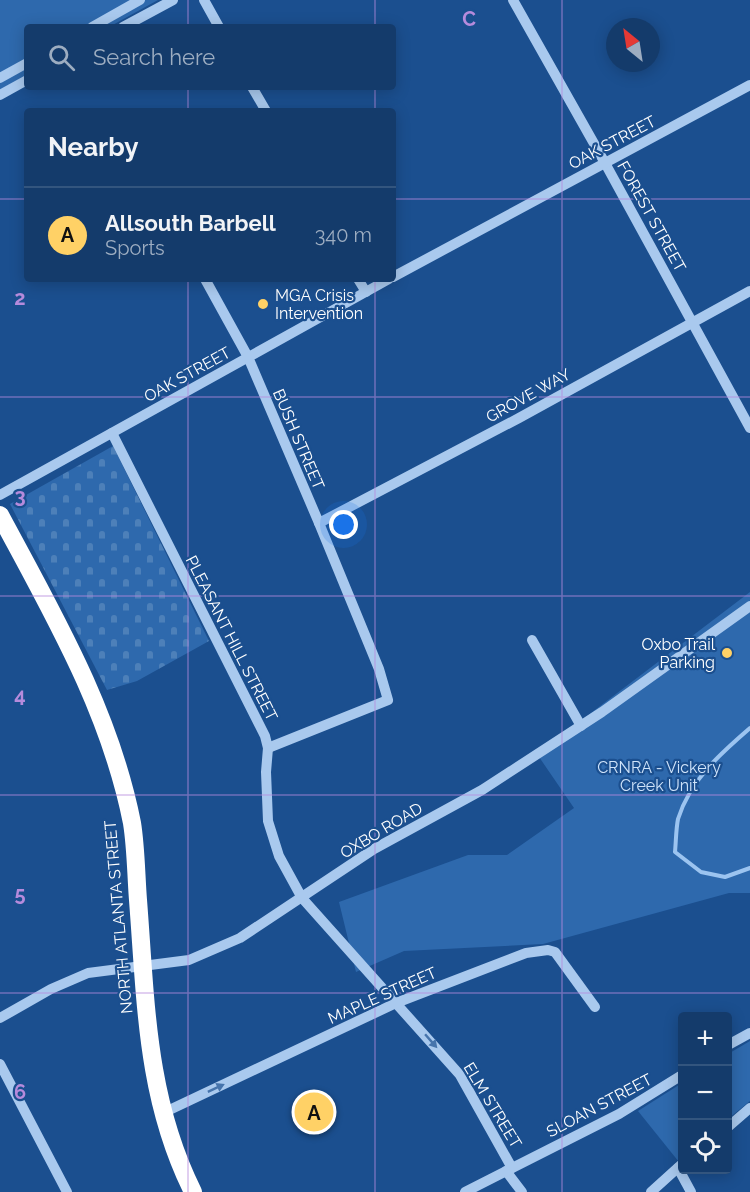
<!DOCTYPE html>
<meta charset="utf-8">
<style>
:root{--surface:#143b6b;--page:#1d4271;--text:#f1f3f6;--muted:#9dadc1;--line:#33557e;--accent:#ffd166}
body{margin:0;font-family:Raleway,sans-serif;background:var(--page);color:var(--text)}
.controls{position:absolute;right:18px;bottom:18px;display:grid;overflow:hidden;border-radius:6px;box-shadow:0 3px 15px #0003}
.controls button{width:54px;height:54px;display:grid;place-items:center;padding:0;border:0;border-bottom:2px solid var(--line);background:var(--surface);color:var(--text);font:30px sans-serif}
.compass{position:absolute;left:606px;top:18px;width:54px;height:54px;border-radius:50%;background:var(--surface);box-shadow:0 3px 15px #0003;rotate:330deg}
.you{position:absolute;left:344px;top:525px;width:21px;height:21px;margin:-15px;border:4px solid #fff;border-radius:50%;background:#1a73e8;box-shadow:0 0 0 9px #1a73e833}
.badge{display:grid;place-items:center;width:39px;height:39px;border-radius:50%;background:var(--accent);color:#111;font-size:20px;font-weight:700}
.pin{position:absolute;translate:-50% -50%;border:3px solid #fff;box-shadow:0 2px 6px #0006}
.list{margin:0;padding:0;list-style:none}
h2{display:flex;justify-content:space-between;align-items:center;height:78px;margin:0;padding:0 24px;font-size:26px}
h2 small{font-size:20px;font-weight:400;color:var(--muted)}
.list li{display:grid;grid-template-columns:39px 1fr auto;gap:18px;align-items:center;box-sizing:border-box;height:96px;padding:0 24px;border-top:2px solid var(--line)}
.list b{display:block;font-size:22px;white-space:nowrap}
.list p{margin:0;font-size:20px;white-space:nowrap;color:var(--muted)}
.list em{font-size:20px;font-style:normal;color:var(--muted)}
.icon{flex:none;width:33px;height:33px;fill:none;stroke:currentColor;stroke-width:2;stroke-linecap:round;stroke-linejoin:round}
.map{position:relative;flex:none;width:750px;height:1192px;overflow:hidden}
.search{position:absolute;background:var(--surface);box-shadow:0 3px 15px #0003;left:24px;top:24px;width:372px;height:66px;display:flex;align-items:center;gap:15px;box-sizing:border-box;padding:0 21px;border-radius:6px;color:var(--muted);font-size:22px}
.panel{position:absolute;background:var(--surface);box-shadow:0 3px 15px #0003;left:24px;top:108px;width:372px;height:174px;border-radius:6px}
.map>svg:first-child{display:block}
.green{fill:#2e69ad}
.cemetery{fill:url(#cemetery-stones)}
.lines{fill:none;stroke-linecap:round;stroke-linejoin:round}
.stream{stroke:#9cc4f0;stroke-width:4}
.minor{stroke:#a9c9ee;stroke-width:10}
.highway{stroke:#fff;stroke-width:18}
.oneway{fill:#4674ac}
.grid{fill:none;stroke:#b68bdc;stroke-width:1.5;stroke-opacity:0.55}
.poi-dot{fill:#ffd166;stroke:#1b4f8f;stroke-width:2}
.labels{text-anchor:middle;stroke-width:4.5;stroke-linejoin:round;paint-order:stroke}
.street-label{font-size:16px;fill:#fff;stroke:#1b4f8f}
.poi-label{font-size:16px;fill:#fff;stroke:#1b4f8f;text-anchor:start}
.park-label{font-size:16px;fill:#cfe3fa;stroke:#1b4f8f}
.grid-label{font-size:20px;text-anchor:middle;font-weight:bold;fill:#b68bdc;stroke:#1b4f8f;stroke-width:4.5;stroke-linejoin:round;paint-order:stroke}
</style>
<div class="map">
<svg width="750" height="1192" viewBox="0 0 750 1192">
<defs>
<pattern id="cemetery-stones" width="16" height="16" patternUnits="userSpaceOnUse" patternTransform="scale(1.5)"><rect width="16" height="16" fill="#2e69ad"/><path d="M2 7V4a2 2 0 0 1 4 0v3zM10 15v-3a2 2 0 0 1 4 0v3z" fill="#4d80b9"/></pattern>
</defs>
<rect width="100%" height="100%" fill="#1b4f8f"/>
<g class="green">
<path d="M0,0H158L109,27H27V75L0,90Z"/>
<path d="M750,592V893H729L543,944L404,951L356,972L339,902L468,855H507L574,808L537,754Z"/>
<path d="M750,1041V1101L728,1119V1054Z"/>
<path d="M682,1083V1159L679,1162L638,1111Z"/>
</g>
<path class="cemetery" d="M113,446L209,641L137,681L107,690L10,504Z"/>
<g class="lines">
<path class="stream" d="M750,728C721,753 690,780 678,819C676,829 676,841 675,852L701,872L725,877L750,868"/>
<g class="minor">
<path d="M204,0L219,27"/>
<path d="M513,0L605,163L750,428"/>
<path d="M92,27L140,0"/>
<path d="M123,27L173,0"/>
<path d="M0,78L27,63"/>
<path d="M252,87L266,111"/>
<path d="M0,95L27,80"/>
<path d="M393,277L750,85"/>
<path d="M205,279L248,357L319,523L379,669L388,700L268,748"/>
<path d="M358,279L366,292"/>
<path d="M112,433L265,736L268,748L266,772L268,821L279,856L302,898L460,1075L512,1168"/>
<path d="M0,495L389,279"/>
<path d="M319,523L519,418L750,291"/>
<path d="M532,640L581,726"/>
<path d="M0,1018L51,989L88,973L189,960L240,938L374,849L482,790L602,712L750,606"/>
<path d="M728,1045L750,1033"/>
<path d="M0,1064L67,1192"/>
<path d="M163,1113L396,1003L526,953L548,950L555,952L595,1007"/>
<path d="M728,1127L750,1108"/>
<path d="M678,1168L691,1192"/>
<path d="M506,1171L522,1192"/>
<path d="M465,1192L619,1114L682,1075"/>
<path d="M651,1192L682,1164"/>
</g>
<path class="highway" d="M0,515C53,614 110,711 132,823C136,848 136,874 138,900C146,1002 146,1098 193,1192"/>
</g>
<defs><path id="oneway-solid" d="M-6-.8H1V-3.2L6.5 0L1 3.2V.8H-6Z" transform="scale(1.5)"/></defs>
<g class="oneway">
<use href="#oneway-solid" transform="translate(431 1041) rotate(49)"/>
<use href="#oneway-solid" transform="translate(216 1088) rotate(-25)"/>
</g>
<path class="grid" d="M188,0V27M375,0V27M562,0V1192M188,87V111M375,87V111M0,199H27M393,199H750M188,279V1192M375,279V1192M0,397H750M0,596H750M0,795H750M0,993H750"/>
<g class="poi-dot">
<circle cx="263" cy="304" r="6"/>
<circle cx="727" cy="653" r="6"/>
</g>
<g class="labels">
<g class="street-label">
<text transform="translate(612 142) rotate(-28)" y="6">OAK STREET</text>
<text transform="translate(652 216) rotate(61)" y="6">FOREST STREET</text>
<text transform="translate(187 374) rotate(-29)" y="6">OAK STREET</text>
<text transform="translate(528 395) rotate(-29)" y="6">GROVE WAY</text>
<text transform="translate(299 439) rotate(67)" y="6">BUSH STREET</text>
<text transform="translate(232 638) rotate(63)" y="6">PLEASANT HILL STREET</text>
<text transform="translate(381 830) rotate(-31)" y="6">OXBO ROAD</text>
<text transform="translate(118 917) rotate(-95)" y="6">NORTH ATLANTA STREET</text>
<text transform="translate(382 995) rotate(-24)" y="6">MAPLE STREET</text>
<text transform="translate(493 1105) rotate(59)" y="6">ELM STREET</text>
<text transform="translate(599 1105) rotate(-28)" y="6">SLOAN STREET</text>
</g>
<g class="poi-label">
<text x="275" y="301">MGA Crisis<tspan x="275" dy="18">Intervention</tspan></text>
<text x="715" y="650" text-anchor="end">Oxbo Trail<tspan x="715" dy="18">Parking</tspan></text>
</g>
<g class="park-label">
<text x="659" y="773">CRNRA - Vickery<tspan x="659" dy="18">Creek Unit</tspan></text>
</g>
</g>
<g class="grid-label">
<text x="469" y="26">C</text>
<text x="20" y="305">2</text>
<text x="20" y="503">3</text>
<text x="20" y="702">4</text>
<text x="20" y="901">5</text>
<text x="20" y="1099">6</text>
</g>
</svg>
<div class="controls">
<button>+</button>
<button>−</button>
<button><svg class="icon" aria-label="locate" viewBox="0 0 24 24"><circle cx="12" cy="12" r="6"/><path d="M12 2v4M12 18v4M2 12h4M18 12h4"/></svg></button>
</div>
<svg class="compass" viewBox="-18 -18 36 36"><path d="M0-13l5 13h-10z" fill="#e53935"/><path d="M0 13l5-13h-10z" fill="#9dadc1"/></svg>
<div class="you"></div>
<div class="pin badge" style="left:314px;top:1112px">A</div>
<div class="search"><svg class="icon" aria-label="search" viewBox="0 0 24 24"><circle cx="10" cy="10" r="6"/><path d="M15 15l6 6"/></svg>Search here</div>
<section class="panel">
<h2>Nearby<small></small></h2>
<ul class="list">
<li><span class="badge">A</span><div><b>Allsouth Barbell</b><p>Sports</p></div><em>340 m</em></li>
</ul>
</section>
</div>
